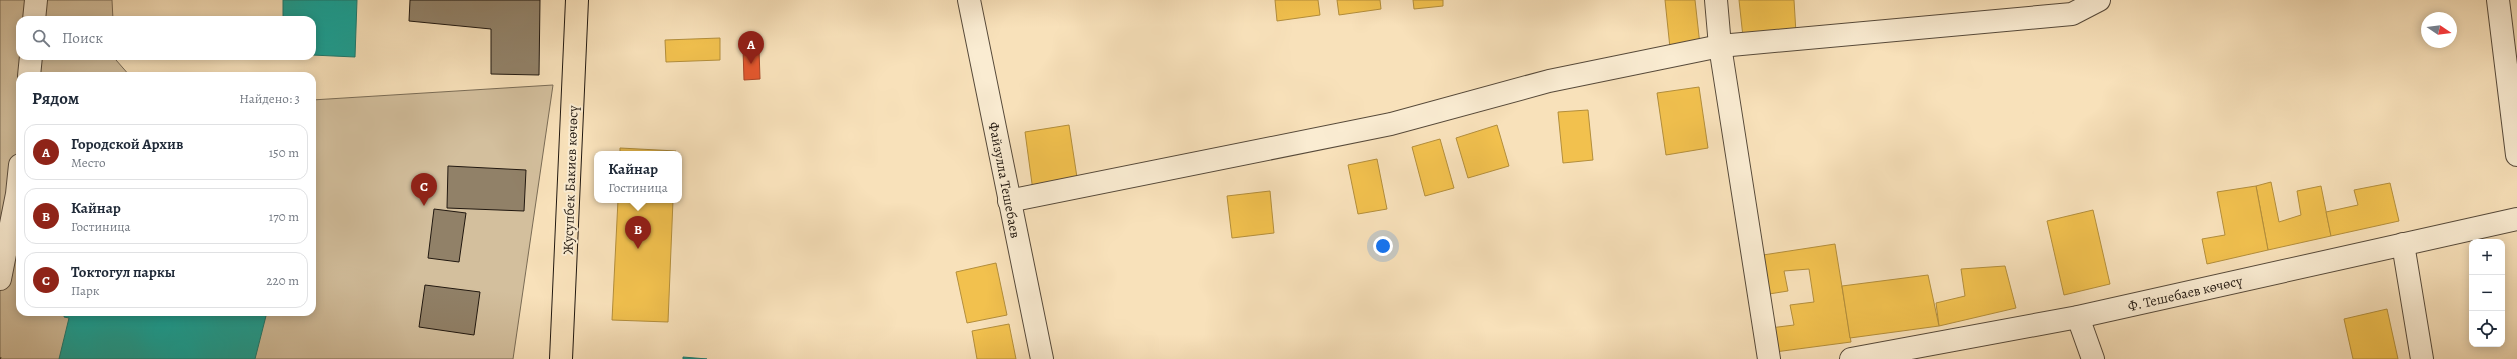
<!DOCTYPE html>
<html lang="ru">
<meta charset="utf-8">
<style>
:root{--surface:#fff;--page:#f6f6f7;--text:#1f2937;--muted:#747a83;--line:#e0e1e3;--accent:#8f2418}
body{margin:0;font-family:Alegreya,serif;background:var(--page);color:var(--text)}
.controls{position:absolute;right:12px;bottom:12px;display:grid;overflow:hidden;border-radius:8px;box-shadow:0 2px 10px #0003}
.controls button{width:36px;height:36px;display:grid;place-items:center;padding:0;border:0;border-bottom:1px solid var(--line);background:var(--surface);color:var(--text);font:20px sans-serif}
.compass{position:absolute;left:2421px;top:12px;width:36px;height:36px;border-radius:50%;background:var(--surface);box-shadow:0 2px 10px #0003;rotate:103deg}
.you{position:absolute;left:1383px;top:246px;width:14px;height:14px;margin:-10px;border:3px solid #fff;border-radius:50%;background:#1a73e8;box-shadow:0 0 0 6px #1a73e833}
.badge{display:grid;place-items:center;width:26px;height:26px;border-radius:50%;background:var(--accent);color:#fff;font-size:13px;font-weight:700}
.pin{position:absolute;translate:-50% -33px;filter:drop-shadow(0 1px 2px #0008)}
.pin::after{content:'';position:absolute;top:21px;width:14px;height:12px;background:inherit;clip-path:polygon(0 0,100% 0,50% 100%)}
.popup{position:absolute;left:594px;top:151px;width:88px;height:52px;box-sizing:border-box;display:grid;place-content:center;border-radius:8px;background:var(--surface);filter:drop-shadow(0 1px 3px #0005);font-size:13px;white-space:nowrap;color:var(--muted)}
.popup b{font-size:15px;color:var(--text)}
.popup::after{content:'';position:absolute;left:50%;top:100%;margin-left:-8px;border:8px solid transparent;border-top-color:var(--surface)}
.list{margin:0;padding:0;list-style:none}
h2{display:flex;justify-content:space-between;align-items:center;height:52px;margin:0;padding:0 16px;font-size:17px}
h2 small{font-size:13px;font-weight:400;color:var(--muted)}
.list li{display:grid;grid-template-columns:26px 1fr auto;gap:12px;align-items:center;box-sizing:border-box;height:56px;margin:0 8px 8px;padding:0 8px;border:1px solid var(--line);border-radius:12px}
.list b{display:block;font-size:15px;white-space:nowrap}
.list p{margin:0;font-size:13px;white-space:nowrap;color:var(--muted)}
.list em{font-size:13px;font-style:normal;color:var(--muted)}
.icon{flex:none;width:22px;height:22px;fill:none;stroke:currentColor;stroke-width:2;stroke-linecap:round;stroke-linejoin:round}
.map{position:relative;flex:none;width:2517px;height:359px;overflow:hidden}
.search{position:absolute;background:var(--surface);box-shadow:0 2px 10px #0003;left:16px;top:16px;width:300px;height:44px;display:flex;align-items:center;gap:10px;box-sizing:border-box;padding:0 14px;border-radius:12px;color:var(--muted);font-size:15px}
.panel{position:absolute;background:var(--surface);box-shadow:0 2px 10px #0003;left:16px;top:72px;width:300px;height:244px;border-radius:12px}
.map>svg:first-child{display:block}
.green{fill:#d3bf9d;stroke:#7a6c56}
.homes{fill:#f2c14e;stroke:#b38e3b}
.shops{fill:#e4572e;stroke:#aa4425}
.public{fill:#17a398;stroke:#1a796f}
.building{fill:#918168;stroke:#211810}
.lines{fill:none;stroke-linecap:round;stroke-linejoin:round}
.minor-casing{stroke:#574a3a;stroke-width:24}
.highway-casing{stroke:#211810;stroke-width:24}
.path{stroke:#211810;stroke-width:2.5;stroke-dasharray:1 2;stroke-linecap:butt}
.minor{stroke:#faecd2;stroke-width:22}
.highway{stroke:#f8e1ba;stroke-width:22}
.labels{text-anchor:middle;stroke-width:4;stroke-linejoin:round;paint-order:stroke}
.street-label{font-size:14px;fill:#211810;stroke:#faecd2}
</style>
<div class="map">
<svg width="2517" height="359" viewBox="0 0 2517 359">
<rect width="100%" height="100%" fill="#f8e1ba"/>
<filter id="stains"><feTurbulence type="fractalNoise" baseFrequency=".005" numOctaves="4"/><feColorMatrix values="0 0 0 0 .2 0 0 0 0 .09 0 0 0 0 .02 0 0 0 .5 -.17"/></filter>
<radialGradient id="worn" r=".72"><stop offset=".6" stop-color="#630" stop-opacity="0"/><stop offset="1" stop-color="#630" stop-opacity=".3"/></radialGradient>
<path class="green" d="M0,0H112L113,20H20V56H115L116,60L130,76H20V312H312V100L553,85L513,359H0Z"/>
<g class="homes">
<path d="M1275,0H1318L1320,15L1277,21Z"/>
<path d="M1337,0H1380L1381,9L1339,15Z"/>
<path d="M1413,0H1443V6L1414,9Z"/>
<path d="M1665,0H1695L1700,45L1670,48Z"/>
<path d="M1739,0H1794L1796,33L1743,37Z"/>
<path d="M720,38V60L666,62L665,40Z"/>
<path d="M1699,87L1708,148L1666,155L1657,93Z"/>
<path d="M1588,110L1593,160L1563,163L1558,112Z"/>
<path d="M1069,125L1078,184L1033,191L1025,132Z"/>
<path d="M1497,125L1509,166L1468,178L1456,138Z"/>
<path d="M1440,139L1454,188L1425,196L1412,147Z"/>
<path d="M620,148L676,151L675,154H620Z"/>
<path d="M1377,159L1387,209L1358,214L1348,165Z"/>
<path d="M2271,182L2279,222L2301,215L2297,191L2321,186L2331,236L2268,250L2256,186Z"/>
<path d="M2390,183L2399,221L2331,236L2326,212L2358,205L2354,190Z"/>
<path d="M2256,186L2268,250L2207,264L2202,239L2225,235L2217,192Z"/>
<path d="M1270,191L1274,233L1232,238L1227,196Z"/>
<path d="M618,200H673L668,322L612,320Z"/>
<path d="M2093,210L2110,284L2064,295L2047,221Z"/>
<path d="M1835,244L1851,342L1775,352L1770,328L1794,325L1790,305L1814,302L1809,269L1784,271L1788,291L1769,294L1763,255Z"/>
<path d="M996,263L1007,315L967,323L956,272Z"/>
<path d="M2005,266L2016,308L1939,326L1936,303L1965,296L1961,269Z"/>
<path d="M1928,275L1939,326L1850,338L1842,286Z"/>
<path d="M2387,309L2398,359H2353L2344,319Z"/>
<path d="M1009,324L1016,359H977L972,331Z"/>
</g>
<path class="shops" d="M743,49H759L760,79L744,80Z"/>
<g class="public">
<path d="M283,0H357L355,57L312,55V20H283Z"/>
<path d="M65,312H267L255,359H59L69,318L64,317Z"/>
<path d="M683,357L707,359H683Z"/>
</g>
<g class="building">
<path d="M410,0H540L539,75L491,74V29L409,21Z"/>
<path d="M448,166L526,170L524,211L447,208Z"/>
<path d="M434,209L466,213L459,262L428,258Z"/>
<path d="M425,285L480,292L474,335L419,327Z"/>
</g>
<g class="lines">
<g class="minor-casing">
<g id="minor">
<path d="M969,0L1042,359"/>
<path d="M1716,0L1720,46L1769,359"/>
<path d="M2498,0L2517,155"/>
<path d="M34,20L36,0"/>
<path d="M29,76L31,56"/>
<path d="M1009,201L1391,124L1549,81L1720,46L2072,14L2099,0"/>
<path d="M2403,244L2422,359"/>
<path d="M0,279L17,194L20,165"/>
<path d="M2078,317L2093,359"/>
<path d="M1851,359L2078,317L2517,219"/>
</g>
</g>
<g class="highway-casing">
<path id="highway" d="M561,359L577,0"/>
</g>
<path class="path" d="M0,358L1,359"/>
<use href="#minor" class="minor"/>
<use href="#highway" class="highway"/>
</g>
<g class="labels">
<g class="street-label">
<text transform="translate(570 180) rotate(-88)" y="5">Жусупбек Бакиев көчөсү</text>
<text transform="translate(1005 180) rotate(79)" y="5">Файзулла Тешебаев</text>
<text transform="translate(2185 293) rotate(-13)" y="5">Ф. Тешебаев көчөсү</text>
</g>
</g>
<rect width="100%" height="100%" filter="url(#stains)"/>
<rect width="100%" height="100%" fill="url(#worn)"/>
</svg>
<div class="controls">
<button>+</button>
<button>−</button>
<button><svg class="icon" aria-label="locate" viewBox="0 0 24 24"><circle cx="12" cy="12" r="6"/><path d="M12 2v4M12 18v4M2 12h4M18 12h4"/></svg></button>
</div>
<svg class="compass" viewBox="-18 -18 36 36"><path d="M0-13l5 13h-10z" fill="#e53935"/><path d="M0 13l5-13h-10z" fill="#747a83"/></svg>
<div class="you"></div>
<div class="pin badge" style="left:751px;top:64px">A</div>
<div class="pin badge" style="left:638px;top:249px">B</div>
<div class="popup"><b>Кайнар</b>Гостиница</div>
<div class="pin badge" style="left:424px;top:206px">C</div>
<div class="search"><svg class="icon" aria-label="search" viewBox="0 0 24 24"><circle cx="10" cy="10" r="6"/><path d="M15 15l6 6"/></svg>Поиск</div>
<section class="panel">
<h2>Рядом<small>Найдено: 3</small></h2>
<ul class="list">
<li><span class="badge">A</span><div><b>Городской Архив</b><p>Место</p></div><em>150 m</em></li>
<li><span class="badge">B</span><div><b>Кайнар</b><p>Гостиница</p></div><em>170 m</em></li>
<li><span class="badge">C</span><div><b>Токтогул паркы</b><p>Парк</p></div><em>220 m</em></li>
</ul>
</section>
</div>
